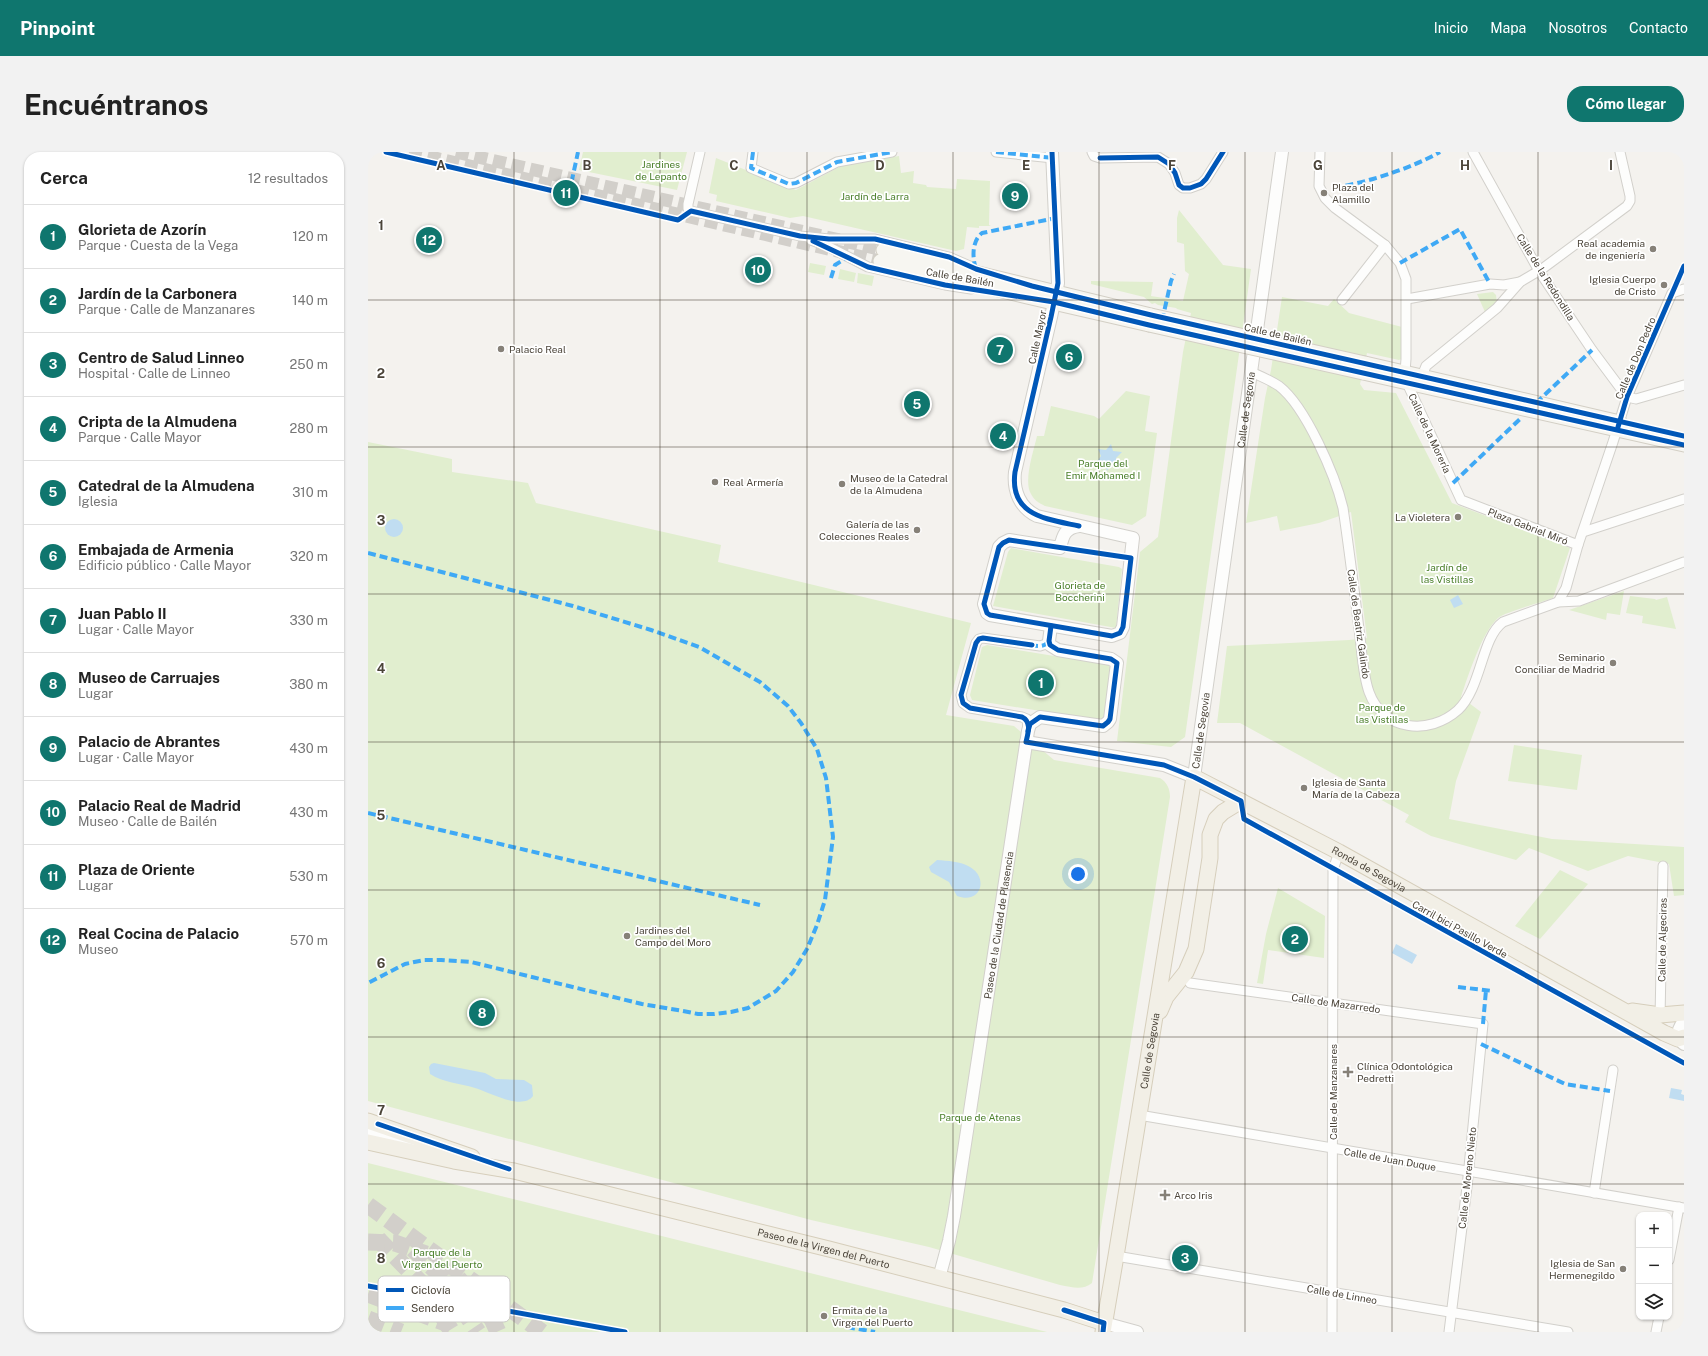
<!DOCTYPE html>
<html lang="es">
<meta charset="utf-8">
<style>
:root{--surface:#fff;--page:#f2f2f2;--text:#222;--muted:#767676;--line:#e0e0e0;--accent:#0f766e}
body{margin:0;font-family:"Public Sans",sans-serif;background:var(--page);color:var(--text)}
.controls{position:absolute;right:12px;bottom:12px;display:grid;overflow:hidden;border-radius:8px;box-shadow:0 1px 3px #0004}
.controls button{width:36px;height:36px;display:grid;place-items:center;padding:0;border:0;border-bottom:1px solid var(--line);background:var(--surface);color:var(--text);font:20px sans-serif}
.you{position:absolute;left:710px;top:722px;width:14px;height:14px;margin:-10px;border:3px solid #fff;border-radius:50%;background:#1a73e8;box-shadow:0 0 0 6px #1a73e833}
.badge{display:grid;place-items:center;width:26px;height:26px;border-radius:50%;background:var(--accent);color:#fff;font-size:13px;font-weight:700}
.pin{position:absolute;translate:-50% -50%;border:2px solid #fff;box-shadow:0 1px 4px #0006}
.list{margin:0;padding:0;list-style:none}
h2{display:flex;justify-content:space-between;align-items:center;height:52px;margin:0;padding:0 16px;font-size:17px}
h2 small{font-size:13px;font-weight:400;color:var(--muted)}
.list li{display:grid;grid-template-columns:26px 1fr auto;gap:12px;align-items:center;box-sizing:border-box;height:64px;padding:0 16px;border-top:1px solid var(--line)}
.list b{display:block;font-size:15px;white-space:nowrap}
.list p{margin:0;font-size:13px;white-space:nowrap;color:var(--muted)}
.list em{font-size:13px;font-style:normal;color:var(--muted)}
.icon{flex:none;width:22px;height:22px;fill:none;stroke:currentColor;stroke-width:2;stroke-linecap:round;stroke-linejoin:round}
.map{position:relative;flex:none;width:1316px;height:1180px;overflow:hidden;border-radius:16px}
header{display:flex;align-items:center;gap:24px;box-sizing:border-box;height:56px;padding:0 20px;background:var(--accent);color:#fff}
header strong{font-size:19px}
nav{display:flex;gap:22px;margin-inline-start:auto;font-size:14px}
.intro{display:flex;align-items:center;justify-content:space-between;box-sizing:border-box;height:96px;padding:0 24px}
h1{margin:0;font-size:28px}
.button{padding:10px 18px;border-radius:16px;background:var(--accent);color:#fff;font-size:14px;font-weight:700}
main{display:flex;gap:24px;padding:0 24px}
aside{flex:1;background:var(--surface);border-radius:16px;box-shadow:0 1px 3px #0004}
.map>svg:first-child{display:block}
.green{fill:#e1eecf}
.water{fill:#c0ddf1}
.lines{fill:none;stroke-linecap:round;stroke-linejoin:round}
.secondary-tunnel{stroke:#d2cfca;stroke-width:13;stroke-dasharray:13 6;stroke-linecap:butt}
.motorway-tunnel{stroke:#d2cfca;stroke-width:17;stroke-dasharray:17 8;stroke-linecap:butt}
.minor-casing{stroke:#d2d0cb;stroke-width:11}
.tertiary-casing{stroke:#d2d0cb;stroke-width:14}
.secondary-casing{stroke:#d3cfc5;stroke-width:15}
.primary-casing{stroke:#d6cebb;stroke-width:17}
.minor{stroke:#fdfdfc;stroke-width:9}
.tertiary{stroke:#fdfdfc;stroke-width:12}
.secondary{stroke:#f7f6f1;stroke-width:13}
.primary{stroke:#f2efe6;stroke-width:15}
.secondary-bridge-casing{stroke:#d3cfc5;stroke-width:15;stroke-linecap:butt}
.secondary-bridge{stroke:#f7f6f1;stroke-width:13}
.quiet{stroke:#3fa9f5;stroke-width:4;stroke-dasharray:8 4;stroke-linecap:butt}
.cycleway-casing{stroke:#fff;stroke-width:8}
.cycleway{stroke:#0057b8;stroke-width:5}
.grid{fill:none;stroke:#4b4439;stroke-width:1;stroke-opacity:0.55}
.poi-dot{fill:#868178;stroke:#fff;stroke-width:1.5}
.labels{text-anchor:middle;stroke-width:3.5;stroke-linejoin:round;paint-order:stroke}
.park-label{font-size:10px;fill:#4a7f2a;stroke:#fff}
.poi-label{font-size:10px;fill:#4b4439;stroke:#fff;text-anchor:start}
.street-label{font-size:10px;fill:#4b4439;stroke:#fff}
.key{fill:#fff;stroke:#c9c7c4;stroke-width:1}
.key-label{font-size:11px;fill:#4b4439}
.grid-label{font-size:13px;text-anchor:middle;font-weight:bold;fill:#4b4439;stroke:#fff;stroke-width:3.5;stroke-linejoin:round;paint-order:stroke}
</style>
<header>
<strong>Pinpoint</strong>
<nav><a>Inicio</a><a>Mapa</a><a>Nosotros</a><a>Contacto</a></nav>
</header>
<div class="intro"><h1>Encuéntranos</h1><a class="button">Cómo llegar</a></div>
<main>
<aside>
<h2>Cerca<small>12 resultados</small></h2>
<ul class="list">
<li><span class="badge">1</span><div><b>Glorieta de Azorín</b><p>Parque · Cuesta de la Vega</p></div><em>120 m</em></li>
<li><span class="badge">2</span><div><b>Jardín de la Carbonera</b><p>Parque · Calle de Manzanares</p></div><em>140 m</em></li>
<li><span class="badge">3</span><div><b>Centro de Salud Linneo</b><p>Hospital · Calle de Linneo</p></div><em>250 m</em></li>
<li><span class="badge">4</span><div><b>Cripta de la Almudena</b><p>Parque · Calle Mayor</p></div><em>280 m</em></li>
<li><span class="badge">5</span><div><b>Catedral de la Almudena</b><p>Iglesia</p></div><em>310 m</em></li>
<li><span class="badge">6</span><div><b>Embajada de Armenia</b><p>Edificio público · Calle Mayor</p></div><em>320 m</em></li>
<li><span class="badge">7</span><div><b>Juan Pablo II</b><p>Lugar · Calle Mayor</p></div><em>330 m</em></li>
<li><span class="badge">8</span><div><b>Museo de Carruajes</b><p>Lugar</p></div><em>380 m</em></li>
<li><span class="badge">9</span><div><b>Palacio de Abrantes</b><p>Lugar · Calle Mayor</p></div><em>430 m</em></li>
<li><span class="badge">10</span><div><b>Palacio Real de Madrid</b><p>Museo · Calle de Bailén</p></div><em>430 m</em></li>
<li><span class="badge">11</span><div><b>Plaza de Oriente</b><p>Lugar</p></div><em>530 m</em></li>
<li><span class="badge">12</span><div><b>Real Cocina de Palacio</b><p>Museo</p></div><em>570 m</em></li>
</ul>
</aside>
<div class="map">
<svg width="1316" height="1180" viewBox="0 0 1316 1180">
<rect width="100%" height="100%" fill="#f4f2ee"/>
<g class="green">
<path d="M215,0H319L309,38L211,18Z"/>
<path d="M531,4L533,21L546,19L545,31L558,33L559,35L588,37L589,27L622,29L621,73L623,74H611V76L599,75L596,97L588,99L435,64L422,66L348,49L349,43L341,41L348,6L428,38L473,14Z"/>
<path d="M811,58L855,113L883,117L817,585L803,595L749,589L772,400L790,385L815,200L823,161L809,157L808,156L790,153L787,151L784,152L776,145L723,132V129L785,130L783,144L815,149L821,122L817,119L816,92L809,90V66Z"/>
<path d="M442,111L458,114L456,123L440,120Z"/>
<path d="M472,117L488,121L486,130L470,127Z"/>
<path d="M490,121L506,124L504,134L489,131Z"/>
<path d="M1125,140L1128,143L1129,151L1117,160L1109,142Z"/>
<path d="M914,145L960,154L966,147L981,161L1034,175L1033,207L1031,208L999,201L992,232L996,238L1028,241L1084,351L1202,396L1185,446C1175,450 1137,460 1130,466C1114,480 1100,524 1093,545L1113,560L1088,629L1081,667L1184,687L1316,695V743L1306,744L1301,712L1260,704L1220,719L1161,696L1148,708L1063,684L1037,670L1041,663L872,571H849L859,494L981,488L999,486L983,360L951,371L912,379L909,364L878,371L897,246L903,218Z"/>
<path d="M758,239L782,244L777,279L789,281L778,364L764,373L677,354C671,351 666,348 663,342C655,329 666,298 669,284H676L683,254L726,264L731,267Z"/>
<path d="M0,290L84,307V320L160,331L168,351L353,393L350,410L603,471L578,563L646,574L686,608L792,626C799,630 802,637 802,645L724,1131C714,1139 704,1135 692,1133L561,1095L443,1068L0,949Z"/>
<path d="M643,396L751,415L754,417L748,476L625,454L640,400Z"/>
<path d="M1256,439L1252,463L1239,461L1238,468L1201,458Z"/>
<path d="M1262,444L1287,447L1288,448L1299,445L1308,477L1274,471L1275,464L1258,461Z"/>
<path d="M619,493L741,513L743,518L737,566L734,569L604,548L602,543L614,495Z"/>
<path d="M1146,593L1214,603L1209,638L1140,629Z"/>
<path d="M1192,718L1220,732L1172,787L1147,774Z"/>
<path d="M910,736L957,764L956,806L900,798L895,832L889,831L898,782Z"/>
<path d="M0,1011L679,1180H0Z"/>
</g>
<g class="water">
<path d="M743,292L745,299L754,300L748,306L752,314L743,312L739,319L737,311H728L733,304L730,297L738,298Z"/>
<circle cx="26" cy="376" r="9"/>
<path d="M1090,443L1095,452L1086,456L1082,448Z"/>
<path d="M569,708C580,709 592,709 602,715C621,726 613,753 589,744L581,730L563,720L561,715Z"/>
<path d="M1028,792L1049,803L1044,812L1024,801Z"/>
<path d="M66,911L117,921L128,927L156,928L164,933L165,944C154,959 121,940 107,936C91,931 76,931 62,922L61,915L63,912Z"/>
<path d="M1303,936L1314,938L1313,942L1316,943V949L1301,946Z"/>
</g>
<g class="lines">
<g class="secondary-tunnel">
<path d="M41,0L512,109"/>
<path d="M88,0L515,98"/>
</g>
<g class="motorway-tunnel">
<path d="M0,1053L174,1180"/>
<path d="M10,1087L57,1135L84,1180"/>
<path d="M0,1090L27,1091L58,1102"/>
<path d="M45,1097L70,1121L110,1180"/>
<path d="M90,1126L124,1167L130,1180"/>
<path d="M0,1142L83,1173"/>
<path d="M0,1167L33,1180"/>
</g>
<g class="minor-casing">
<g id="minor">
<path d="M332,0L320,52V57L323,59L432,84L461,87H507L581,105L604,115"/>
<path d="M385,0L383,16L421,32L428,31L469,10L524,0"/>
<path d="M628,0L685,6"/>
<path d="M724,0L726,4L732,6L790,5L801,12L807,21L811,33L815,36H822L833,32L838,27L855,0"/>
<path d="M952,0L951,34L957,46L967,56L1017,93L1032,111L1038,127V207L1037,220"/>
<path d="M1105,0L1171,119L1224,198L1259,245"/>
<path d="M443,88L459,94L500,115L577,133L603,137"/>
<path d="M1039,147L1122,132L1136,133L1152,130"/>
<path d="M974,148L1017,93"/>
<path d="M883,220C892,224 902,228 911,234C938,255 967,323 975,356C981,396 986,437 991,477C994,497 994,520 1001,540C1015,579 1061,584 1090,558C1114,535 1113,486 1135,470L1190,450L1211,449L1316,410"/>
<path d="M1054,224L1058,214L1129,156L1152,130L1174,117L1259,54L1262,49V44L1252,0"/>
<path d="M1039,231L1093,348L1210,393"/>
<path d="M1259,245L1268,247L1316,233"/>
<path d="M1215,380L1316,347"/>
<path d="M1190,450L1198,436L1210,393L1245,290L1259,245L1304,141L1316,137"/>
<path d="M660,577L659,567L654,565L602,556L595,551L593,543L608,491L611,487L615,486L672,494L678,492L681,489"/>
<path d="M822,831L1115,872L1099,1035L1081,1180"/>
<path d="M1292,866L1295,714"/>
<path d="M771,963L1316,1056"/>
<path d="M0,980L51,994"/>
<path d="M1226,1041L1245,918"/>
<path d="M748,1104L1200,1180"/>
<path d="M1301,1108L1311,1055"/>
<path d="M964,1180L965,718L971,700"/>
<path d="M1288,1180L1291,1165"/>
</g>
</g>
<g class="tertiary-casing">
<g id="tertiary">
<path d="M684,0L690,131L683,165L647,320C645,339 652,356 669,364L765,386L755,475L752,481L744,484L622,463L619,461L616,452L631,395L635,391L641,388L692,396C695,383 697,376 711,374"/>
<path id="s1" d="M658,590L796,613L826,625L914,0"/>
<path d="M1316,869C1311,875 1310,879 1310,887L1316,892"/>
<path id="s2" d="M571,1126L581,1089L586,1064L660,579L662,572L672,565L735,574L740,570L742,567L749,511L743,507L690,498L682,493L681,489L683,474"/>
<path d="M736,1171L769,1180"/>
</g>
</g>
<g class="secondary-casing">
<g id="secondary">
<path d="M515,98L783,163"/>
<path d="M512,109L659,145L781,173"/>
<path d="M997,211L1252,270"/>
<path d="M995,221L1316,293"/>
</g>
</g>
<g class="primary-casing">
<g id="primary">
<path d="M792,859L798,845L818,820L828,797L842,706V683L848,667L855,660L873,649"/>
<path d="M1264,859L1292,863L1316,861"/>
<path d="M0,969L104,1005"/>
<path id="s3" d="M0,990L86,1009L146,1019L461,1097L696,1158L736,1171"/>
<path id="s4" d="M735,1180L748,1104L826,625L971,700L1296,881L1310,887L1316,885"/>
</g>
</g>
<use href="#minor" class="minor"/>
<use href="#tertiary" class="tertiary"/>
<use href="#secondary" class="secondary"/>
<use href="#primary" class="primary"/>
<g class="secondary-bridge-casing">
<g id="secondary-bridge">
<path d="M783,163L997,211"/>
<path d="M781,173L995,221"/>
</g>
</g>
<use href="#secondary-bridge" class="secondary-bridge"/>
<g class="quiet">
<path d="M385,0L383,16L421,32L428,31L469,10L524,0"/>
<path d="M628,0L685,6"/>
<path d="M966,36C1000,30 1042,17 1072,0"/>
<path d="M201,42L210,0"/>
<path d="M1032,111L1092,77L1122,132"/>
<path d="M608,117C604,105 604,89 614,81L688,66"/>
<path d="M463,126L467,113L480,105"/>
<path d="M794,169L803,129L806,122"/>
<path d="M1168,251L1224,198"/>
<path d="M1085,331L1153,266"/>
<path d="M0,401L205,454L283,478L331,495L392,530L420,554L433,571L449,597L458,626L465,685L457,748L449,773L439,797L425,820L408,839L380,856L363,860L346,862H330L315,859L274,852L103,810L73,808H56L37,812L0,831"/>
<path d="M662,493C669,494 676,496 681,489"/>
<path d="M0,661L392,753"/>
<path d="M1090,835L1125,839"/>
<path d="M1115,872L1118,838"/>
<path d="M1113,892L1197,932L1242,939"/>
<path d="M479,1175L507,1180"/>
</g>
<g class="cycleway-casing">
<g id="cycleway">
<path d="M18,0L310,68L323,59L432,84L461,87H507L581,105L608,117L664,134L783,163L1316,284"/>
<path d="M684,0L690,131L683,165L647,320C641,364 679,367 711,374"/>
<path d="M732,6L790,5L801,12L807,21L811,33L815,36H822L833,32L838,27L855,0"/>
<path d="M445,89L500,115L577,133L686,150L781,173L1316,293"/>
<path d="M1250,275L1259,245L1316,114"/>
<path d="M641,388L763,406L755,475L752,481L744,484L622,463L619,461L616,452L631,395L635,391Z"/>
<path d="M664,493L615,486L611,487L608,491L593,543L595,551L602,556L654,565C664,570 660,581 658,590L796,613L826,625L873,649L876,667L1316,911"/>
<path d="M660,579L662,572L672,565L735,574L740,570L742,567L749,511L743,507L690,498L682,493L681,489L683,474"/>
<path d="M10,972L141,1017"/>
<path d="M0,1134L257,1180"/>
<path d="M696,1158L736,1171L735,1180"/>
</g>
</g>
<use href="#cycleway" class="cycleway"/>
</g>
<path class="grid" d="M146,0V1180M292,0V1180M439,0V1180M585,0V1180M731,0V1180M877,0V1180M1024,0V1180M1170,0V1180M0,148H1316M0,295H1316M0,442H1316M0,590H1316M0,738H1316M0,885H1316M0,1032H1316"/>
<g class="poi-dot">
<circle cx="956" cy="41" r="4"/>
<circle cx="1285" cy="97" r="4"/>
<circle cx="1296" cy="133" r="4"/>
<circle cx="133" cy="197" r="4"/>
<circle cx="347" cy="330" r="4"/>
<circle cx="474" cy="332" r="4"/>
<circle cx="1090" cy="365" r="4"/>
<circle cx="549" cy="378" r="4"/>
<circle cx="1245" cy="511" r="4"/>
<circle cx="936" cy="636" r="4"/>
<circle cx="259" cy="784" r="4"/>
<path d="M978 914h4v4h4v4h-4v4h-4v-4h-4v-4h4z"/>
<path d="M795 1037h4v4h4v4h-4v4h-4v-4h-4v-4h4z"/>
<circle cx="1255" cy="1117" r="4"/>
<circle cx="456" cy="1164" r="4"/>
</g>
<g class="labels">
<g class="park-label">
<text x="293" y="16">Jardines<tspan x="293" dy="12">de Lepanto</tspan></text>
<text x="507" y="48">Jardín de Larra</text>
<text x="735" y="315">Parque del<tspan x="735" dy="12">Emir Mohamed I</tspan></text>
<text x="1079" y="419">Jardín de<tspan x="1079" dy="12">las Vistillas</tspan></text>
<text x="712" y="437">Glorieta de<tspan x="712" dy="12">Boccherini</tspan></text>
<text x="1014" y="559">Parque de<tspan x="1014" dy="12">las Vistillas</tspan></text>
<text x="612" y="969">Parque de Atenas</text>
<text x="74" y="1104">Parque de la<tspan x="74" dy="12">Virgen del Puerto</tspan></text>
</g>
<g class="poi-label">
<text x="964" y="39">Plaza del<tspan x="964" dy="12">Alamillo</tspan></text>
<text x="1277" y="95" text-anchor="end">Real academia<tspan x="1277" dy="12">de ingeniería</tspan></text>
<text x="1288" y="131" text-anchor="end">Iglesia Cuerpo<tspan x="1288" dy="12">de Cristo</tspan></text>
<text x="141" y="201">Palacio Real</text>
<text x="482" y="330">Museo de la Catedral<tspan x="482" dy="12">de la Almudena</tspan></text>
<text x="355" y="334">Real Armería</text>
<text x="1082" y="369" text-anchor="end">La Violetera</text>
<text x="541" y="376" text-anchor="end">Galería de las<tspan x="541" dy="12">Colecciones Reales</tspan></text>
<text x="1237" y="509" text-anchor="end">Seminario<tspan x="1237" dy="12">Conciliar de Madrid</tspan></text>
<text x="944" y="634">Iglesia de Santa<tspan x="944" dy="12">María de la Cabeza</tspan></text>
<text x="267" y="782">Jardines del<tspan x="267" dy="12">Campo del Moro</tspan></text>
<text x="989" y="918">Clínica Odontológica<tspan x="989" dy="12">Pedretti</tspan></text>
<text x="806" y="1047">Arco Iris</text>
<text x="1247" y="1115" text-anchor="end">Iglesia de San<tspan x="1247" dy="12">Hermenegildo</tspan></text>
<text x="464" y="1162">Ermita de la<tspan x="464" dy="12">Virgen del Puerto</tspan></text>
</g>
<g class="street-label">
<text transform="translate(592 125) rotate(10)" y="4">Calle de Bailén</text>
<text transform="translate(1178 125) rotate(58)" y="4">Calle de la Redondilla</text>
<text transform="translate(910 182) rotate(13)" y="4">Calle de Bailén</text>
<text transform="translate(669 185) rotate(-78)" y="4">Calle Mayor</text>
<text transform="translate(1267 206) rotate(-67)" y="4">Calle de Don Pedro</text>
<text dy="4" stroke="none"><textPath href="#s1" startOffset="543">Calle de Segovia</textPath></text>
<text transform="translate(1062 281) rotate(65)" y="4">Calle de la Morería</text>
<text transform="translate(1160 374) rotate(21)" y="4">Plaza Gabriel Miró</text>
<text transform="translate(991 472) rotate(82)" y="4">Calle de Beatriz Galindo</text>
<text dy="4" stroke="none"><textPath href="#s1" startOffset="219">Calle de Segovia</textPath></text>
<text dy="4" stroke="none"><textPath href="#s4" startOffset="760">Ronda de Segovia</textPath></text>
<text dy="4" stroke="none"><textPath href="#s2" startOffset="358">Paseo de la Ciudad de Plasencia</textPath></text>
<text transform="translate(1092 777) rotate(29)" y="4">Carril bici Pasillo Verde</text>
<text transform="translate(1294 788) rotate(-89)" y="4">Calle de Algeciras</text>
<text transform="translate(968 851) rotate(8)" y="4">Calle de Mazarredo</text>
<text dy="4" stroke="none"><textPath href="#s4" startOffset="285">Calle de Segovia</textPath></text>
<text transform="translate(965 940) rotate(-90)" y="4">Calle de Manzanares</text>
<text transform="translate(1022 1007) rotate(10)" y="4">Calle de Juan Duque</text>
<text transform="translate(1099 1026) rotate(-84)" y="4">Calle de Moreno Nieto</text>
<text dy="4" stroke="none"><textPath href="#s3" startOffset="468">Paseo de la Virgen del Puerto</textPath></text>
<text transform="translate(974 1142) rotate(10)" y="4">Calle de Linneo</text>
</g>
</g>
<rect x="10" y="1124" width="132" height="46" rx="6" class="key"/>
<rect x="18" y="1136" width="18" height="4" fill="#0057b8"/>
<rect x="18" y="1154" width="18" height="4" fill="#3fa9f5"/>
<g class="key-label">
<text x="43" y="1142">Ciclovía</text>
<text x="43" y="1160">Sendero</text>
</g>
<g class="grid-label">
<text x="73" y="18">A</text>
<text x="219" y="18">B</text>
<text x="366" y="18">C</text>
<text x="512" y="18">D</text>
<text x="658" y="18">E</text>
<text x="804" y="18">F</text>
<text x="950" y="18">G</text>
<text x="1097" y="18">H</text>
<text x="1243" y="18">I</text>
<text x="13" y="78">1</text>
<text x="13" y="226">2</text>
<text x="13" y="373">3</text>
<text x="13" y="521">4</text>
<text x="13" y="668">5</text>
<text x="13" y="816">6</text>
<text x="13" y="963">7</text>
<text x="13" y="1111">8</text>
</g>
</svg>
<div class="controls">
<button>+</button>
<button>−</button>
<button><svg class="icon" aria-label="layers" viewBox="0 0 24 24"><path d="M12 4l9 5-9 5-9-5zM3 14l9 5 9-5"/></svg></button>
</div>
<div class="you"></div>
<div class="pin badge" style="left:673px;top:531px">1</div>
<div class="pin badge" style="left:927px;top:787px">2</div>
<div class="pin badge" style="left:817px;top:1106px">3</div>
<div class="pin badge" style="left:635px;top:284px">4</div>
<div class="pin badge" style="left:549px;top:252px">5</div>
<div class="pin badge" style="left:701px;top:205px">6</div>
<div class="pin badge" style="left:632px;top:198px">7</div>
<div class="pin badge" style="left:114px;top:861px">8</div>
<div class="pin badge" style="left:647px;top:44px">9</div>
<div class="pin badge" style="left:390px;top:118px">10</div>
<div class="pin badge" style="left:198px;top:41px">11</div>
<div class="pin badge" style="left:61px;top:88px">12</div>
</div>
</main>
